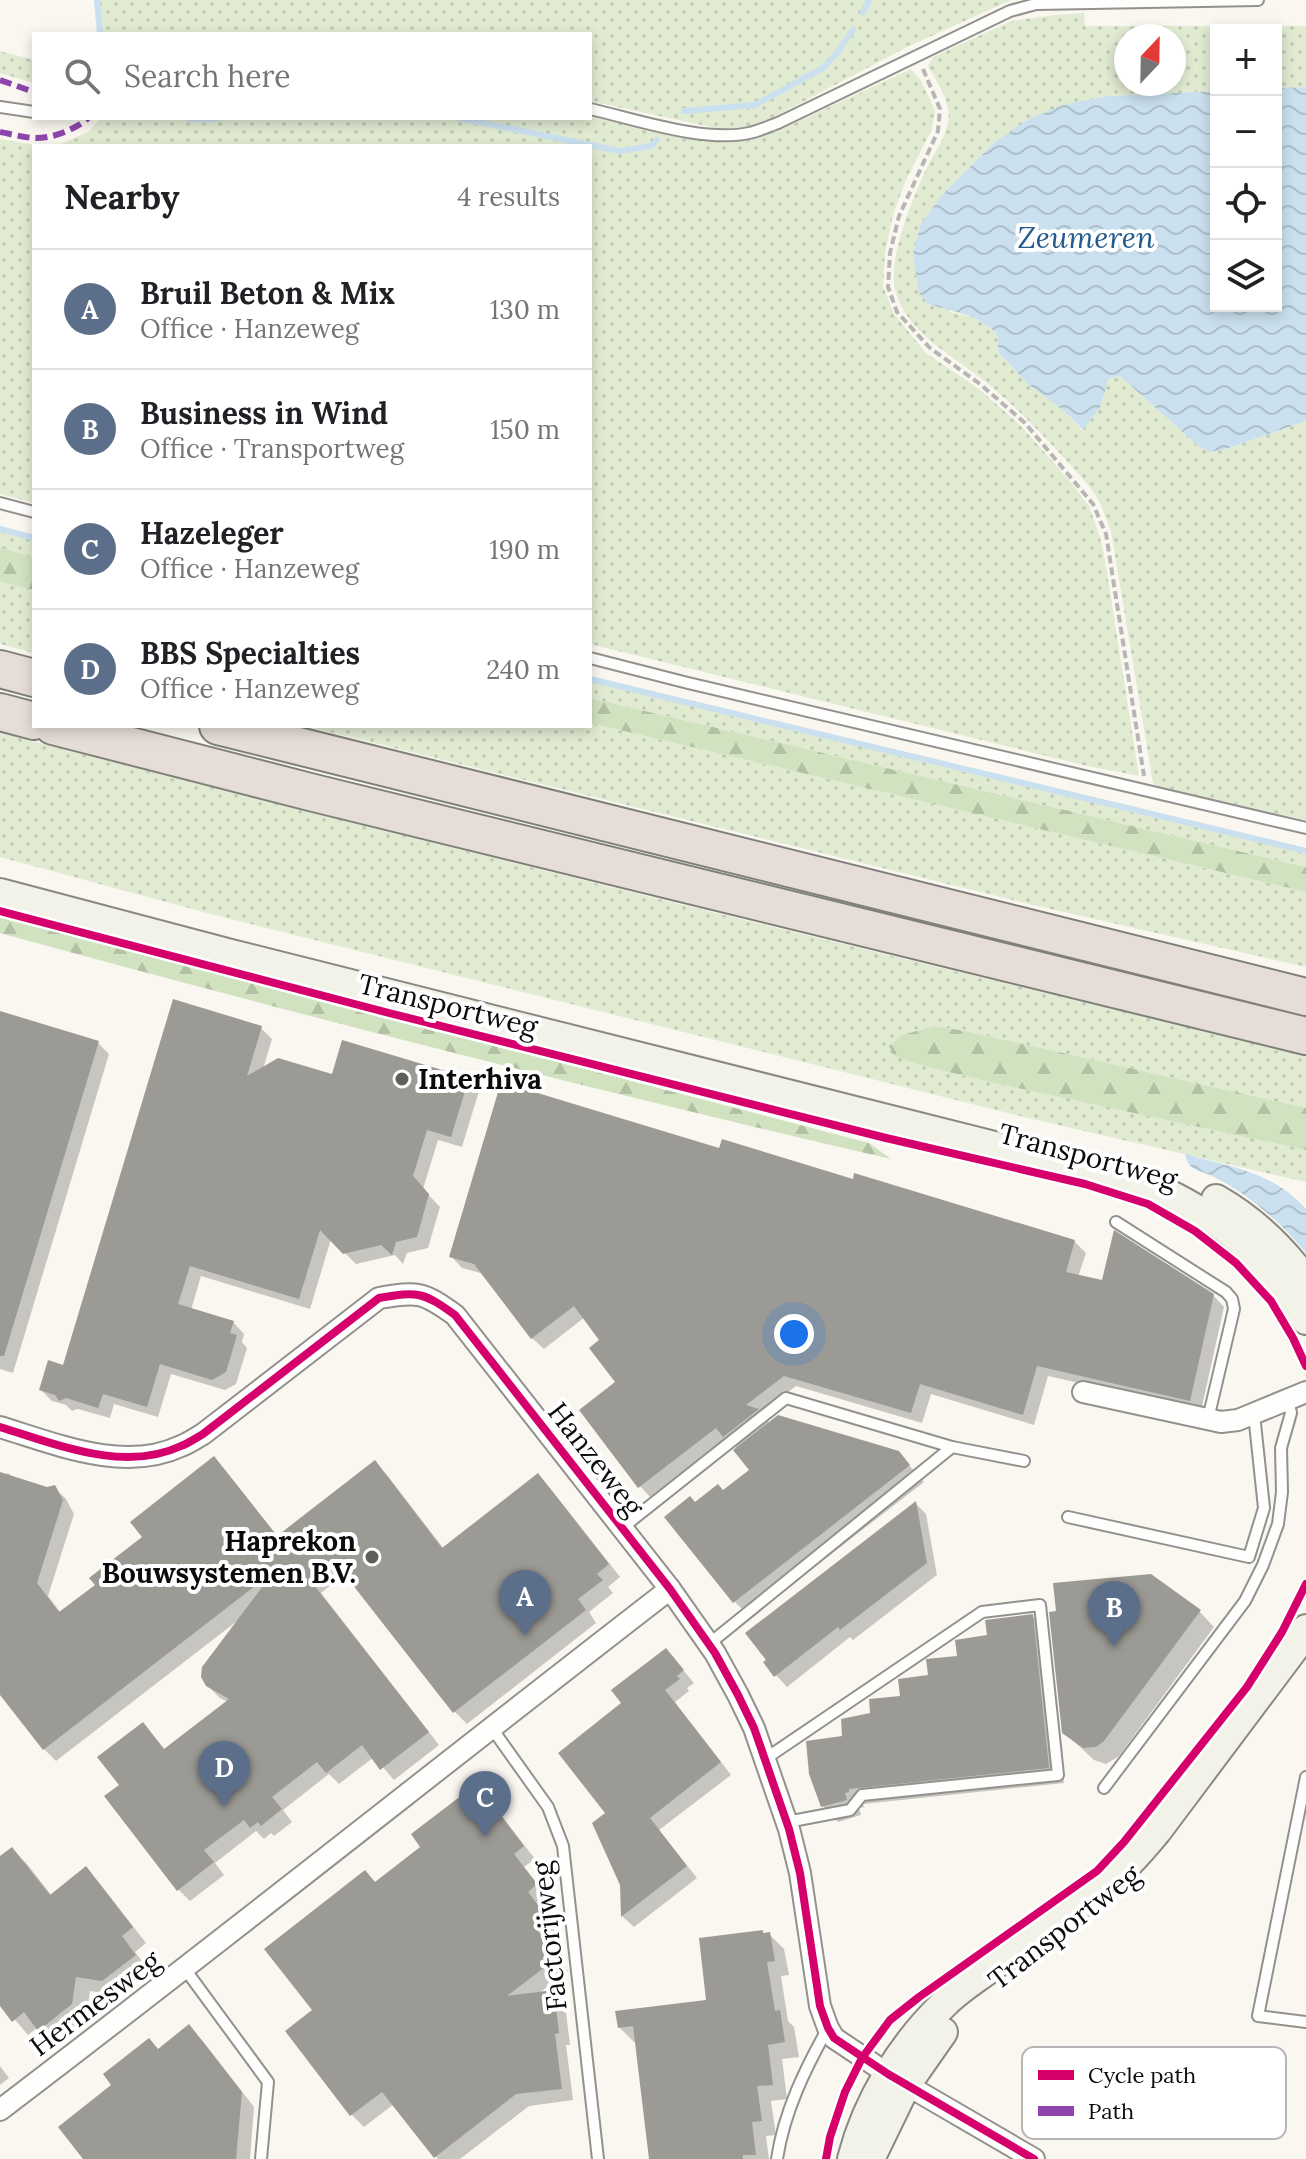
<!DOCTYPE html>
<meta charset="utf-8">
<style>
:root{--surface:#fff;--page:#f6f6f6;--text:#202124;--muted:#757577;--line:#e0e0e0;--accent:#5e5e5b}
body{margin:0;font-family:Lora,serif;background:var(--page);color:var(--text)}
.controls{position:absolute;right:24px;top:24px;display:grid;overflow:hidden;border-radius:0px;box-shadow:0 4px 12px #0003}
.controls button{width:72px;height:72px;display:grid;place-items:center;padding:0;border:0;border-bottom:2px solid var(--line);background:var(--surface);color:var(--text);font:40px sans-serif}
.compass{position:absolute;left:1114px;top:24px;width:72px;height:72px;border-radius:50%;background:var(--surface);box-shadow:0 4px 12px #0003;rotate:22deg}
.you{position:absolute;left:794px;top:1334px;width:28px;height:28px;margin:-20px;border:6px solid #fff;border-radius:50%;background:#1a73e8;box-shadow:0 0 0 12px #1a73e833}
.badge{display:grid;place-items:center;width:52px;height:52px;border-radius:50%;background:var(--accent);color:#fff;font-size:26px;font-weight:700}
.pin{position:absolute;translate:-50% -66px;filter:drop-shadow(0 2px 4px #0008)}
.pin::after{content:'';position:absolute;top:42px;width:28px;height:24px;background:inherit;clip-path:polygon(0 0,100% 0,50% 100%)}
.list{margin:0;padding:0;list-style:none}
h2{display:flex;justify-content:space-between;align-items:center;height:104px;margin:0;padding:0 32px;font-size:34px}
h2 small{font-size:26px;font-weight:400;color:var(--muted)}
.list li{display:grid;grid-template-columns:52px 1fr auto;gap:24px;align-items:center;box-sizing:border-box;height:120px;padding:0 32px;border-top:2px solid var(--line)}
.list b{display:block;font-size:30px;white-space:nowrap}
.list p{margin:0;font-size:26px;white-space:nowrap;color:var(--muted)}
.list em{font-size:26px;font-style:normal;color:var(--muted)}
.icon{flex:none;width:44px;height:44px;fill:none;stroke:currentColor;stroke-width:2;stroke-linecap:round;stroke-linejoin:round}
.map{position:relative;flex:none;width:1306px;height:2159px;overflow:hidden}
.search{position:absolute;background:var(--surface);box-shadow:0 4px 12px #0003;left:32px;top:32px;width:560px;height:88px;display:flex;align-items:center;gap:20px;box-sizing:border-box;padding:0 28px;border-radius:0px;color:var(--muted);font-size:30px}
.panel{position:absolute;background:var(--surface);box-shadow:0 4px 12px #0003;left:32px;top:144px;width:560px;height:584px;border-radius:0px}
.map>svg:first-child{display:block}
.grass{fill:url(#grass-dots);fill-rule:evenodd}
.forest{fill:url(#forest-firs)}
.water{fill:url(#water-waves)}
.shadow{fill:#0003}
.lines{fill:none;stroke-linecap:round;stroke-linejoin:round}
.stream{stroke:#cae0ee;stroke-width:6}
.building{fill:#9c9a95}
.lane-casing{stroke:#92918e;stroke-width:14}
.street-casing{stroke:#92918e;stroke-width:24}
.secondary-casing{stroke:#898884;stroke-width:32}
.highway-casing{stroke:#7f7f7b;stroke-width:40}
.path{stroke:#b7b6b5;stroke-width:4;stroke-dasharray:8 4;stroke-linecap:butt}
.lane{stroke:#fefefd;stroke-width:10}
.street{stroke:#fefefd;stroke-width:20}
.secondary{stroke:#f3f2e9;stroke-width:28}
.highway{stroke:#e6ded6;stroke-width:36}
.quiet{stroke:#8e44ad;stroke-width:6;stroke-dasharray:12 6;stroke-linecap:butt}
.cycleway-casing{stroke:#fff;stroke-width:13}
.cycleway{stroke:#d6006c;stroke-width:8}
.poi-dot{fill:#5e5e5b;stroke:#fff;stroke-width:3}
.labels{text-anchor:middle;stroke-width:8;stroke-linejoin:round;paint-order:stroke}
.street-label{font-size:28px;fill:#0b0b0b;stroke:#fff}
.poi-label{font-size:28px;font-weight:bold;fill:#0b0b0b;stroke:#fff;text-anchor:start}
.water-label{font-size:30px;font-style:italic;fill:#245a8d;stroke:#fff}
.key{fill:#fff;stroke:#b6b6b6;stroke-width:2}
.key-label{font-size:22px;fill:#0b0b0b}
</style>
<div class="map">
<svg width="1306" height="2159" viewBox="0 0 1306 2159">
<defs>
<pattern id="grass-dots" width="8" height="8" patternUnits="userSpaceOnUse" patternTransform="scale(2)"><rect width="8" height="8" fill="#e1ebd2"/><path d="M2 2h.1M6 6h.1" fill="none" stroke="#c0c8b3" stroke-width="1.8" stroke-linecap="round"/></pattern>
<pattern id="forest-firs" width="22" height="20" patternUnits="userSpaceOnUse" patternTransform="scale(2)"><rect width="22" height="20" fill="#d1e2c1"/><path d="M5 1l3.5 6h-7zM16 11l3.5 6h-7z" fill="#b2c1a4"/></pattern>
<pattern id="water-waves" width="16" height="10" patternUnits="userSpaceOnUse" patternTransform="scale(2)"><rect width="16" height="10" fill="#cae0ee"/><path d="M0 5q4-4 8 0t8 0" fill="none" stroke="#acbfcb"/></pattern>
</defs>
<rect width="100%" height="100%" fill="#f9f7ef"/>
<g class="grass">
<path d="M98,0H1011L907,47L776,116L746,127L720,129L590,101V34H100L97,24Z"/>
<path d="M1084,13L1085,26H1306V87L1276,88V30H1216V91L1109,96L949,312L974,317L996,332L999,353L1029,385L1064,411L1082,430L1100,407L1109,378L1120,376L1197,445L1210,452L1226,449L1306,421V820L1159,787L1153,783L1111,531C1107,522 1104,512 1100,503C1092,487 1077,473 1066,460C1041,433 1016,407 987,383C956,357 905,333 895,289C888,259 912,199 925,172C932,156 945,139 948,122C952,103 937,82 928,66L933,57L1011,21L1055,15ZM1126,36H1174V84H1126Z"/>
<path d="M0,51L34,60V83L0,73Z"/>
<path d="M911,69L921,81L935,110L932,129L906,180L893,215L885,253L883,286L894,314L926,353L979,389L1021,426L1068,479L1089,506L1100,537L1105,560L1139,776L1083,765L590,644V146H56L88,132L101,118H590V115L679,136L720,142L749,139L780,130Z"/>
<path d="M0,139L42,146H34V503L0,494Z"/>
<path d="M0,527L34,536V557L0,548Z"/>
<path d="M0,582L34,590V653L0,644Z"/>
<path d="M590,678L1306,848V867L590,698Z"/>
<path d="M590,723L1306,892V967L1033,905L305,726H590Z"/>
<path d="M0,733C434,844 869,953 1306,1054V1108L966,1031L934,1026L902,1035L920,1065L1306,1150V1182L1028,1118L207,913L0,857Z"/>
</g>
<g class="forest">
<path d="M0,548L34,557V590L0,582Z"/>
<path d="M590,698L1306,867V892L590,723Z"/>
<path d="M0,916L869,1143L891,1159C593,1090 295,1014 0,933Z"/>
<path d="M934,1026L966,1031L1306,1108V1150L990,1082L920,1065L894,1056L889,1046L902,1035Z"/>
</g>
<g class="water">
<path d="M1306,87V421L1226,449L1210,452L1197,445L1120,376L1109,378L1100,407L1083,430L1064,411L1029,385L999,353L996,332L974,317L928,304L919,293L913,253L921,224L941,196L995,142L1027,120L1065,104L1109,96L1216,91V306H1276V88Z"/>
<path d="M1185,1154C1231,1167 1273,1172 1306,1209V1253C1280,1222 1249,1194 1212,1176C1198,1169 1188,1171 1185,1154Z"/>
</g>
<g class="shadow">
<path d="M0,1013L98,1043L109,1054L13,1373L0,1369Z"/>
<path d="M261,1028L272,1039L263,1069L333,1077L468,1079L479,1091L462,1147L438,1140L423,1189L440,1207L428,1248L407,1253L403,1264L395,1255L356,1264L331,1239L310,1309L201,1276L191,1310L233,1322L244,1334L242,1342L247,1348L236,1384L225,1390L171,1374L158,1417L114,1404L110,1418L78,1409L72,1411L66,1405L52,1401L41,1390L64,1368Z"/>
<path d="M721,1150L854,1181L1074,1241L1086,1253L1078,1277L1213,1295L1224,1307L1201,1411L1048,1376L1034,1425L931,1394L922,1423L796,1386L760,1414L770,1423L898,1453L924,1482L750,1617L735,1602L667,1517L723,1492L751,1470L738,1449L728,1439L651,1498L640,1486L618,1382L602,1340L585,1317L544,1349L532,1338L484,1274L462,1268L451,1256Z"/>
<path d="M214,1459L226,1471L279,1538L375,1463L387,1475L444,1549L538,1476L550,1488L620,1577L608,1587L613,1593L589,1612L596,1623L467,1724L455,1712L346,1573L321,1593L439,1745L394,1780L374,1757L339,1784L329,1774L283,1810L292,1822L274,1836L271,1833L264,1839L256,1831L215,1863L224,1875L190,1901L178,1889L121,1785L143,1725L166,1751L228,1702L220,1698L207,1685L241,1618L56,1761L44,1749L0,1692V1477L8,1473L14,1479L47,1489L54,1487L66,1499L74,1514L48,1596L61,1613L97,1585L144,1537Z"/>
<path d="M915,1503L926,1514L937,1575L853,1640L850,1637L787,1687L776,1675Z"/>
<path d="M1199,1611L1214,1627L1119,1756L1106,1764L1094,1760L1064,1732Z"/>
<path d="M1032,1616L1048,1631L1064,1783L863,1804L864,1807L859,1808L861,1815L838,1822L823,1806L844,1738L873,1715L902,1697L989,1637Z"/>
<path d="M666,1650L694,1683L687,1688L689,1691L675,1702L731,1775L659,1830L697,1878L634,1927L623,1917L622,1885L607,1814L624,1704Z"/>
<path d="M470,1792L481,1802L486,1799L498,1811L535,1859L524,1867L548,1897L538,1905L561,1934L549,1944L568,1971L538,1994L553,1992L565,2004L570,2045H566L573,2100L529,2106L460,2159H438L394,2104L364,2127L352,2115L288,2031L315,2010L376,1884L423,1847Z"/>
<path d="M12,1849L27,1864L52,1896L86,1869L100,1884L146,1943L135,1952L149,1970L117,1995L90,1991L86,2019L54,2044L38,2027L28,2035L0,2002V1859Z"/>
<path d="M769,1934L784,1949L789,1975L781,1976L788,2021L794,2027L799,2057L782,2059L787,2099L771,2101L776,2135L766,2136L769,2159H651L637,2042H634L619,2027L709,2002L765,1935Z"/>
<path d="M189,2027L202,2040L254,2107L250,2159H86L159,2050Z"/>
<path d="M0,2066L9,2078L0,2085Z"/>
</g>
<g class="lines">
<g class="stream">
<path d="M97,0L100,34"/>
<path d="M863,12L869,0"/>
<path d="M684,111L755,105L823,68L837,53L853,30"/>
<path d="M188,118L202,120L218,118"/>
<path d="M458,118L620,151L651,146L657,140"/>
<path d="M0,529L34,538"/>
<path d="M590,679L1306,851"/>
</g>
</g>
<g class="building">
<path d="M173,999L262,1026L247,1076L278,1058L332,1074L342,1040L469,1078L451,1137L427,1130L413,1176L429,1194L417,1237L396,1242L392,1255L381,1245L343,1254L320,1230L299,1299L190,1266L178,1304L234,1321L230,1333L237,1335L226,1372L212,1380L160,1364L147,1407L103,1394L98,1408L66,1398L59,1401L55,1395L39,1390L48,1360L63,1365Z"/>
<path d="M0,1011L99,1041L4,1356H0Z"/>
<path d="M501,1082L719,1148L722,1139L853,1179L854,1173L1075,1240L1066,1272L1102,1280L1114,1230L1214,1294L1190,1401L1037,1366L1023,1415L920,1384L911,1413L784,1376L746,1405L759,1409L723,1437L716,1428L638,1488L579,1410L615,1382L589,1348L599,1340L574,1306L531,1339L474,1264L449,1257Z"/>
<path d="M778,1415L899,1451L910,1465L733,1603L664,1517L690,1496L695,1502L718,1484L723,1490L749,1470L733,1450Z"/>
<path d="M214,1456L277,1536L375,1460L442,1548L538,1473L609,1564L597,1574L603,1580L578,1599L586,1610L453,1713L334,1561L310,1580L429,1732L380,1770L362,1745L326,1773L317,1762L272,1797L282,1809L261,1826L258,1822L250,1828L244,1820L204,1850L214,1862L177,1891L104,1796L119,1785L97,1757L143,1722L164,1749L229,1699L206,1686L201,1677L202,1667L269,1578L268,1576L43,1750L0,1695V1472L47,1487L55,1485L63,1500L37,1583L59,1612L95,1585L89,1578L142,1537L130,1522Z"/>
<path d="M916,1501L927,1563L840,1630L838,1627L774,1677L763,1662L766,1660L745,1633Z"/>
<path d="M1151,1574L1201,1610L1104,1741L1096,1747L1083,1748L1062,1733L1049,1612L1056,1611L1053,1583Z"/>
<path d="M1033,1614L1049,1768L849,1789V1792L845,1793L847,1800L821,1807L809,1774L806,1741L842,1736L841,1719L870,1713L869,1699L900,1696L898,1679L928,1675L926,1659L957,1656L955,1640L987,1635L985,1620Z"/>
<path d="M666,1648L684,1670L677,1676L680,1679L665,1690L721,1762L650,1818L687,1866L621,1917L620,1885L592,1823L605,1813L558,1753L621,1703L611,1690Z"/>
<path d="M470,1789L479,1801L486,1796L524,1846L514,1854L537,1884L528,1892L550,1921L538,1931L558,1957L507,1996L554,1990L559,2033L555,2034L562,2089L516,2094L434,2158L382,2092L350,2116L285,2031L312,2010L264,1949L365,1870L375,1882L420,1847L411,1834Z"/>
<path d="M12,1847L50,1895L86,1866L133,1927L122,1936L136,1955L102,1981L76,1977L72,2004L38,2031L24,2012L12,2022L0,2006V1856Z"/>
<path d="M763,1930V1933L770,1932L775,1961L767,1962L775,2011L780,2010L785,2042L768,2045L773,2085L757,2086L762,2121L752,2122L756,2155H743V2159H649L633,2026L618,2028L615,2011L706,2000L699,1938Z"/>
<path d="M189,2024L242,2092L236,2159H83L58,2127L111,2085L103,2074L149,2038L158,2049Z"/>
</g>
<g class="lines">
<g class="lane-casing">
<g id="lane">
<path d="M0,107L34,112"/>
<path d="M590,109C635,119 704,143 749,133C759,131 769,126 778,123L1010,11L1036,4L1258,0"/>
<path d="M0,503L34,512"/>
<path d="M590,658L688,683L1306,828"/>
<path d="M1116,1222L1226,1292L1232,1299L1234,1309L1208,1419"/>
<path d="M1068,1517L1249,1557L1264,1508L1254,1414"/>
<path d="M622,1528L786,1398L952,1447"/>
<path d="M709,1644L952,1447L1024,1461"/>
<path d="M491,1727L548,1807L563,1846L598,2159"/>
<path d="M765,1759L982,1612L1040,1605L1058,1775L862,1795L850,1810L787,1822"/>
<path d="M1306,1777L1258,2016L1306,2022"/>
<path d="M1104,1788L1245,1601L1263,1565L1278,1524L1282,1492L1281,1448L1291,1413L1288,1399"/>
<path d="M185,1969L268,2082L261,2159"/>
<path d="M777,2159C784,2112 805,2069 828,2028"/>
</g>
</g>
<g class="street-casing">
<g id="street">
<path d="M1083,1392L1221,1422L1238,1420L1306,1392"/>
<path d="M0,1427C56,1444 124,1473 181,1446C189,1443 196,1438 203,1434L379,1298C418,1291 423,1292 455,1315L670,1589L715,1653L738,1695L754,1728L789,1829L800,1873L820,2006L828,2028L834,2038L888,2074L1034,2159"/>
<path d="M0,2110C225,1939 446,1762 670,1589"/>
</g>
</g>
<g class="secondary-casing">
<g id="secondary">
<path d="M0,893L231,954L1149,1185C1218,1215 1267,1255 1306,1320"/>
<path d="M1216,1199C1251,1219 1282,1248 1306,1281"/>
<path d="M852,2159C867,2101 901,2045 945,2003C959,1989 977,1978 993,1966C1035,1934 1082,1907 1120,1871C1134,1859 1145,1845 1157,1831L1295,1647L1306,1629"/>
<path d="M870,2159L906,2085L943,2032"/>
</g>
</g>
<g class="highway-casing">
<g id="highway">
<path d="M0,669L34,678"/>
<path d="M0,712L34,721"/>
<path d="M53,726L314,793L1306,1036"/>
<path d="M218,726L1306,997"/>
</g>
</g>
<path class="path" d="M923,69L940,109L938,131L899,216L890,253L888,287L897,312L930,348L980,384L1025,423L1093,504L1106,534L1144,776"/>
<use href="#lane" class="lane"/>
<use href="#street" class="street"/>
<use href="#secondary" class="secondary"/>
<use href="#highway" class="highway"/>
<g class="quiet">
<path d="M0,80L34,92"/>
<path d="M0,132C11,134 22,137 33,138C51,139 75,130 88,118"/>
</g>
<g class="cycleway-casing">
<g id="cycleway">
<path d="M0,911L389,1013L886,1138L1085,1184L1148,1204L1195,1231L1236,1263L1271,1301L1293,1338L1306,1366"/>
<path d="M0,1427C56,1444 124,1473 181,1446C189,1443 196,1438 203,1434L379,1298C418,1291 423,1292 455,1315L670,1589L715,1653L738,1695L754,1728L789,1829L800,1873L820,2006L828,2028L834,2038L888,2074L1034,2159"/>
<path d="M826,2159L830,2137L845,2092L862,2058L890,2020L919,1997L1097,1871L1124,1842L1247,1687L1282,1632L1306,1584"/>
</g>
</g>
<use href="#cycleway" class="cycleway"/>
</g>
<g class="poi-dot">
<circle cx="402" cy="1079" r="8"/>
<circle cx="372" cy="1557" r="8"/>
</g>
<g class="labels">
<g class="street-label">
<text transform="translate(448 1005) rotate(14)" y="10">Transportweg</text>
<text transform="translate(1088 1156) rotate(15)" y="10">Transportweg</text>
<text transform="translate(596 1459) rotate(52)" y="10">Hanzeweg</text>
<text transform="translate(1064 1927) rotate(-38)" y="10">Transportweg</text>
<text transform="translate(549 1936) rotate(-96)" y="10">Factorijweg</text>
<text transform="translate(95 2003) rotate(-37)" y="10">Hermesweg</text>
</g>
<g class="poi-label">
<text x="418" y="1089">Interhiva</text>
<text x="356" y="1551" text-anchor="end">Haprekon<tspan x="356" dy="32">Bouwsystemen B.V.</tspan></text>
</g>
<g class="water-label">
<text x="1086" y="248">Zeumeren</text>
</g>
</g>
<rect x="1022" y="2047" width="264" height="92" rx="12" class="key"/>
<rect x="1038" y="2070" width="36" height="10" fill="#d6006c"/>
<rect x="1038" y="2106" width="36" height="10" fill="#8e44ad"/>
<g class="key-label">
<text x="1088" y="2083">Cycle path</text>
<text x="1088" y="2119">Path</text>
</g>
</svg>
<div class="controls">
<button>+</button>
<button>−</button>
<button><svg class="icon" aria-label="locate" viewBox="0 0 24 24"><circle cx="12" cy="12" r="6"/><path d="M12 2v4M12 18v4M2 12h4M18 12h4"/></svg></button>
<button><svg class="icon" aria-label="layers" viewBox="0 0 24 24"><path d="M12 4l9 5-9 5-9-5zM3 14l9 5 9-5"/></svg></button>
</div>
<svg class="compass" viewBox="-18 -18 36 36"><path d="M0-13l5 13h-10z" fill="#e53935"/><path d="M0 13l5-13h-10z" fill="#757577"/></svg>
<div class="you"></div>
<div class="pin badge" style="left:525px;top:1636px;background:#5c6f8a">A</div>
<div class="pin badge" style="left:1114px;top:1647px;background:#5c6f8a">B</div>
<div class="pin badge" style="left:485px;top:1837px;background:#5c6f8a">C</div>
<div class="pin badge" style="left:224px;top:1807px;background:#5c6f8a">D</div>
<div class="search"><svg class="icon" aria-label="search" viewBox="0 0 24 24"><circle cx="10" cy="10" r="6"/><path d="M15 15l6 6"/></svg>Search here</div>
<section class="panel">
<h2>Nearby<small>4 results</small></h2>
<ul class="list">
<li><span class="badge" style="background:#5c6f8a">A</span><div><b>Bruil Beton &amp; Mix</b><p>Office · Hanzeweg</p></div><em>130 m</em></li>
<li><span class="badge" style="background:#5c6f8a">B</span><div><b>Business in Wind</b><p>Office · Transportweg</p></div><em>150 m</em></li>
<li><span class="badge" style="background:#5c6f8a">C</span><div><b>Hazeleger</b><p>Office · Hanzeweg</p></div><em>190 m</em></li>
<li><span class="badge" style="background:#5c6f8a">D</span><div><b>BBS Specialties</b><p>Office · Hanzeweg</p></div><em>240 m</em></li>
</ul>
</section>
</div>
